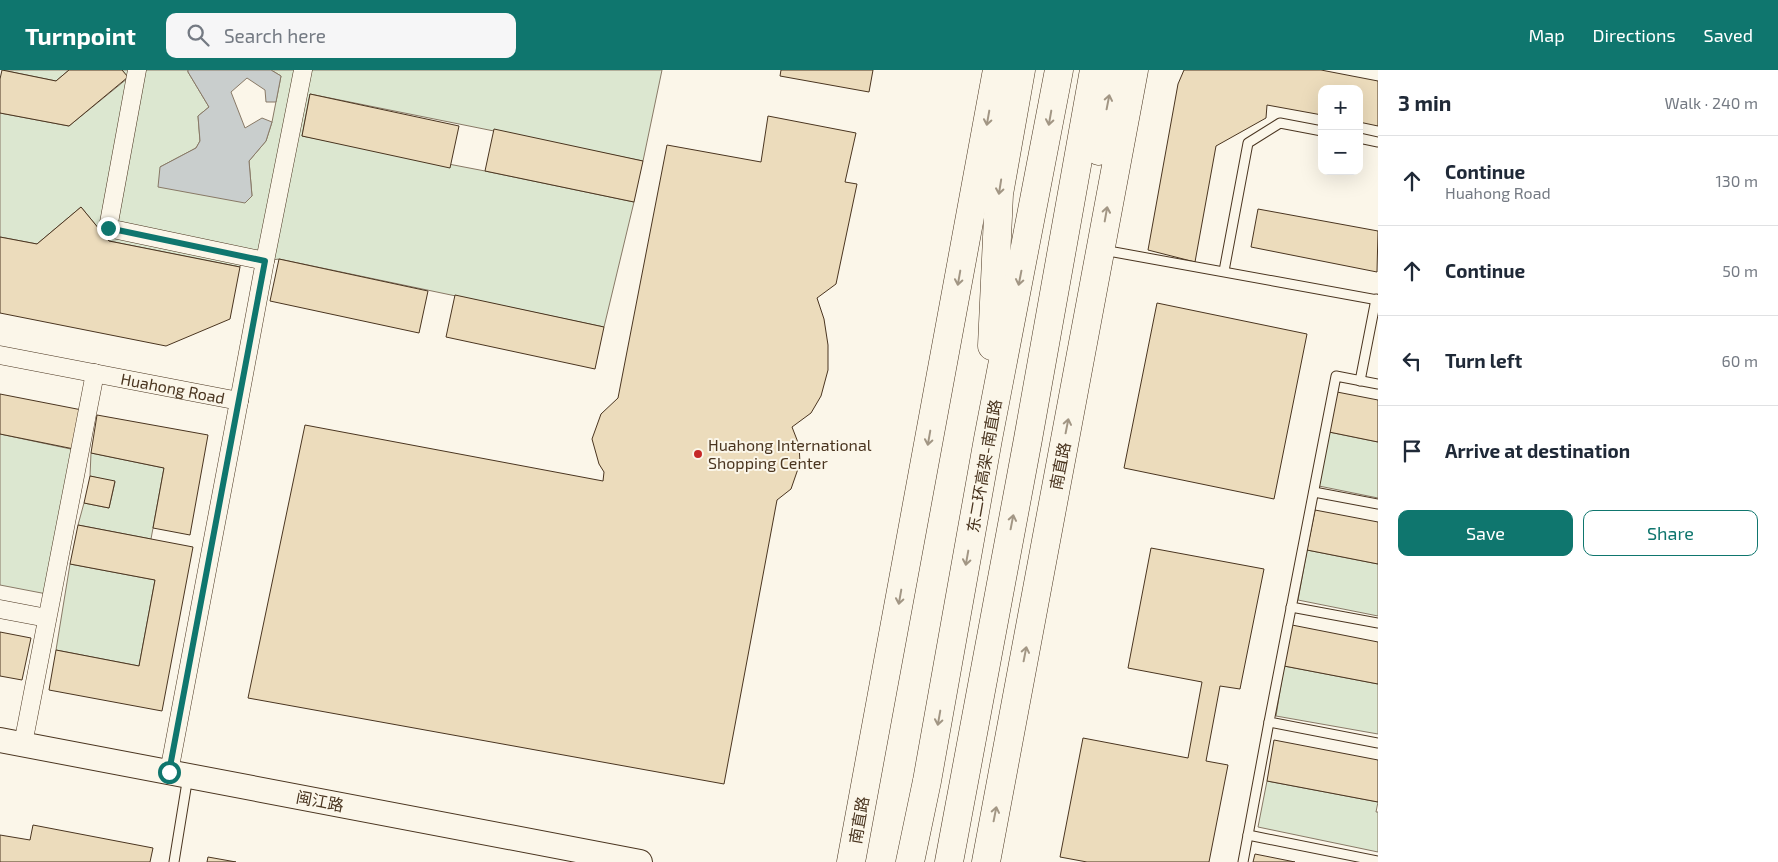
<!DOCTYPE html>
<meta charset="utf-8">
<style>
:root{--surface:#fff;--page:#f6f6f7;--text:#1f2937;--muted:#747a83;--line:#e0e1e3;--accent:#0f766e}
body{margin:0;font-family:"Exo 2","Noto Sans SC",sans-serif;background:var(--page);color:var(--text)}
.controls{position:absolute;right:15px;top:15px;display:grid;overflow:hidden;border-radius:10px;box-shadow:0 5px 20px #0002}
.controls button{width:45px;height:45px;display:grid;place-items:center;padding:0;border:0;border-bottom:1px solid var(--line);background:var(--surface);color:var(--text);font:25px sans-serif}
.stop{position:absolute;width:15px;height:15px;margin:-11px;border:4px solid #0f766e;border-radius:50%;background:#fff}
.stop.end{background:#0f766e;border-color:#fff;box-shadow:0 1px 5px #0008}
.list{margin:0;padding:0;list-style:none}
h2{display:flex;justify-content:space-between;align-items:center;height:65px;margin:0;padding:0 20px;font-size:21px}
h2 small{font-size:16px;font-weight:400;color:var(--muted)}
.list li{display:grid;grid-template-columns:32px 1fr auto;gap:15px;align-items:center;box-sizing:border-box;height:90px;padding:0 20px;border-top:1px solid var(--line)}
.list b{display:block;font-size:19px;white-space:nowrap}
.list p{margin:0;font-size:16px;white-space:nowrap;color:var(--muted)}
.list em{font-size:16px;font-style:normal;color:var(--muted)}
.actions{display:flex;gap:10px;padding:15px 20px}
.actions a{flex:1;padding:11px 0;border:1px solid var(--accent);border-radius:10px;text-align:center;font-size:18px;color:var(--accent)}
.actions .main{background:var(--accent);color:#fff}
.icon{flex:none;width:28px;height:28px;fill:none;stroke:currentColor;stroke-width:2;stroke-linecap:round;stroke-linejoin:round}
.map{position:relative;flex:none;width:1378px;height:792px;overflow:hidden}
header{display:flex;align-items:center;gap:30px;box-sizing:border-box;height:70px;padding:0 25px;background:var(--accent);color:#fff}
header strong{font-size:24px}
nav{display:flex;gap:28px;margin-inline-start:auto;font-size:18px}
.search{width:350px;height:45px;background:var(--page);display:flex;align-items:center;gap:12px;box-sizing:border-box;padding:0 18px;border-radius:10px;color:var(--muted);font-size:19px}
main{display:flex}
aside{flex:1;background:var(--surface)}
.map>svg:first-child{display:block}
.green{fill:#dce7d0;stroke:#887966}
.water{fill:#c9cecd;stroke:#887966}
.building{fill:#ecdcbc;stroke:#4a3520}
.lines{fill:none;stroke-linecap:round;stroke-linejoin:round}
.service-casing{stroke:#4a3520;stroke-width:11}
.minor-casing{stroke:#4a3520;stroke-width:19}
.secondary-casing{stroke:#4a3520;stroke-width:26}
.trunk-casing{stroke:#4a3520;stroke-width:29}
.service{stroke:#fbf6e9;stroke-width:9}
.minor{stroke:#fbf6e9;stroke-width:18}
.secondary{stroke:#fbf6e9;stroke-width:24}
.trunk{stroke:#fbf6e9;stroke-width:28}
.oneway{stroke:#a29684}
.route{stroke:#0f766e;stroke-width:6}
.poi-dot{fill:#c62828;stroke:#fbf6e9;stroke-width:2}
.labels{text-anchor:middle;stroke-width:4;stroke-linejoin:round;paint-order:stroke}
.street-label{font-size:16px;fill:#4a3520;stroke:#fbf6e9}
.poi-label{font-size:16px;fill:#4a3520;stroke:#fbf6e9;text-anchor:start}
</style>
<header>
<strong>Turnpoint</strong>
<div class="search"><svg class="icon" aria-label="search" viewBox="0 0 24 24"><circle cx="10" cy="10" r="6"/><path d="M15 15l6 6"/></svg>Search here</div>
<nav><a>Map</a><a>Directions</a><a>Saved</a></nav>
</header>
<main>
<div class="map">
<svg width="1378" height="792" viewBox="0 0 1378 792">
<rect width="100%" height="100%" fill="#fbf6e9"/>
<g class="green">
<path d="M2,0H69L56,11Z"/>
<path d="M122,0H188V2L209,37L198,46L200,71L196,78L160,97L252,126L249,91L266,71L272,52L281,6L271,0H662L643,91L310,24L302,66L485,101L634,132L604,257L279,189L265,191L242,186L240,197L109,171L81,137L37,174L0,167V43L69,56L128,8Z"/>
<path d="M1329,362L1378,372V428L1319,416Z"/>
<path d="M0,364L80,381L52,525L0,515Z"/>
<path d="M91,383L164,398L151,469L78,455L84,433L109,438L115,412L90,406Z"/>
<path d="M1307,480L1378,494V546L1298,530Z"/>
<path d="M70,494L155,510L139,596L56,580Z"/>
<path d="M1284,596L1378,614V664L1276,646Z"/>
<path d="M1267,711L1378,732L1376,742H1378V782L1258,757Z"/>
</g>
<path class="water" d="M188,0H271L281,6L276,32H266L265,20L247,8L231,22L245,58L262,48L272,52L266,71L249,91L252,126L245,133L158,117L160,97L196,78L200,71L198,46L209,37L188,2Z"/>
<g class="building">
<path d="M2,0L56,11L69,0H122L128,7L69,56L0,43V9Z"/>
<path d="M781,0H873L869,22L780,6Z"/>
<path d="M1184,0H1321L1378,11V56L1359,52V19H1322V45L1267,35L1266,48L1216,76L1195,192L1148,180L1178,14Z"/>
<path d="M310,24L459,56L450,98L302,66Z"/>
<path d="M768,46L856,63L845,112L857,114L836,214L817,228L824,249L828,275V300L821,326L811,343L792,357L799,375L800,393L791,419L777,430L724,714L248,628L305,355L603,411L604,402L599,394L592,369L601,344L618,328L667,75L761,92Z"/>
<path d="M494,59L643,91L634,132L485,101Z"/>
<path d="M81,137L109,171L240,197L230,249L166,276L0,243V167L37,174Z"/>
<path d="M1258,139L1378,161L1377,202L1251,177Z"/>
<path d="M279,189L428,221L419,263L270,231Z"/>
<path d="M455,225L604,257L595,299L446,267Z"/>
<path d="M1157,233L1307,264L1274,429L1124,398Z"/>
<path d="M1337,322L1378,330V372L1329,362Z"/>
<path d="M0,324L82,340L74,379L0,364Z"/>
<path d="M97,345L208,365L190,465L153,458L164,398L91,383Z"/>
<path d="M90,406L115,411L109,438L84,433Z"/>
<path d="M1315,440L1378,452V494L1307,480Z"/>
<path d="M78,455L193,477L162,641L49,620L56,580L139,596L155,510L70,494Z"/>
<path d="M1151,478L1264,499L1240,619L1220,616L1206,691L1228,695L1209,792H1087L1060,787L1083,668L1188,688L1202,612L1128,598Z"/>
<path d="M1292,555L1378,572V614L1284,596Z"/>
<path d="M0,562L31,568L22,610L0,606Z"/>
<path d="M1274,670L1378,690V732L1267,711Z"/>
<path d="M33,755L153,778L150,792H0V765L30,770Z"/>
<path d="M1255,784L1295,792H1253Z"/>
<path d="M208,787L236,792H207Z"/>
</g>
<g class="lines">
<g class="service-casing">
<g id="service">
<path d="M1359,68L1378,72"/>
<path d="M1103,180L1378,230"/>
<path d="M1224,201L1248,73L1280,53L1322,61"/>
<path d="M1360,311L1376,229"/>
<path d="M1378,314L1336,306L1269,652L1378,673"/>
<path d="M1314,422L1378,434"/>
<path d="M1291,537L1378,553"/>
<path d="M1248,765L1378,791"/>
<path d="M174,792L188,706"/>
<path d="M1243,792L1269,652"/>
</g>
</g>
<g class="minor-casing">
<g id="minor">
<path d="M137,0L108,158L265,191"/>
<path id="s1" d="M0,285L239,331L169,702"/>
<path d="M239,331L265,191L303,0"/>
<path d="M0,539L47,548"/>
<path d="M23,674L95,303"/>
</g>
</g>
<g class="secondary-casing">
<path id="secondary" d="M0,670L640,792"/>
</g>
<g class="trunk-casing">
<g id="trunk">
<path d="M1099,81L1114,0"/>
<path d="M992,276L999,124L1021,0"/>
<path d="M851,792L997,0"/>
<path d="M910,792L927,711L988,369L1059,0"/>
<path d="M949,792L1028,369L1094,0"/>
<path d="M986,792L1134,0"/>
</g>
</g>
<use href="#service" class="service"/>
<use href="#minor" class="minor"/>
<use href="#secondary" class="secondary"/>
<use href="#trunk" class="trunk"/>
</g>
<defs><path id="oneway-shaft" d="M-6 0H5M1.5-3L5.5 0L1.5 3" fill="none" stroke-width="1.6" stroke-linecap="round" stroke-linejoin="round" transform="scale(1.25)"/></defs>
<g class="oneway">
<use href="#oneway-shaft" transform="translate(1108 32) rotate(-79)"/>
<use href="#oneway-shaft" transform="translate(988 48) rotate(100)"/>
<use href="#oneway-shaft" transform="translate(1050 48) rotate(100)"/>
<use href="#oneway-shaft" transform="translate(1000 117) rotate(99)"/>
<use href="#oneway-shaft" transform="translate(1106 144) rotate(-80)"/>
<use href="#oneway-shaft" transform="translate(959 208) rotate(100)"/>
<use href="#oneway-shaft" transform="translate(1020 208) rotate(101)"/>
<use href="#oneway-shaft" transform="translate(1067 356) rotate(-79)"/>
<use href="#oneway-shaft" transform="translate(929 368) rotate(100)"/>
<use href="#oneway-shaft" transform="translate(1012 452) rotate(-79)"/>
<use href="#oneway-shaft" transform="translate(967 488) rotate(100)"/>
<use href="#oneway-shaft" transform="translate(900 527) rotate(100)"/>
<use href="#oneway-shaft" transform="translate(1025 584) rotate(-79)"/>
<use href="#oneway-shaft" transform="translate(939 648) rotate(100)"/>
<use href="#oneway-shaft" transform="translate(995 744) rotate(-79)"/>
</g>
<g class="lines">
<path class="route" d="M108,158L265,191L169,702"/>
</g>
<circle class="poi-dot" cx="698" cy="384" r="5"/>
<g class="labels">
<g class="street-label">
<text dy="6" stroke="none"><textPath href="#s1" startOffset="176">Huahong Road</textPath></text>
<text transform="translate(984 396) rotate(-80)" y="6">东二环高架-南直路</text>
<text transform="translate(1060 396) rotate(-79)" y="6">南直路</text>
<text transform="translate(320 731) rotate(11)" y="6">闽江路</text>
<text transform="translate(859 750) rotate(-80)" y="6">南直路</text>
</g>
<g class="poi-label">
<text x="708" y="381">Huahong International<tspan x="708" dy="18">Shopping Center</tspan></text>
</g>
</g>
</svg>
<div class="controls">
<button>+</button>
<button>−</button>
</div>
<div class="stop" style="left:169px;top:702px"></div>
<div class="stop end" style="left:108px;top:158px"></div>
</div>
<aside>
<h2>3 min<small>Walk · 240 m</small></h2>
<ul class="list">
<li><svg class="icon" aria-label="ahead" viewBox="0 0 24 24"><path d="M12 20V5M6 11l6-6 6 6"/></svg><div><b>Continue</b><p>Huahong Road</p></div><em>130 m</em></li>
<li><svg class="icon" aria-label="ahead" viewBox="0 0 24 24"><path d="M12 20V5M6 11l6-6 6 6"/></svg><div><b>Continue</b></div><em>50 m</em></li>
<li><svg class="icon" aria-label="left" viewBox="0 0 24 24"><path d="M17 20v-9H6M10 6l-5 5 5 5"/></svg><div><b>Turn left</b></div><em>60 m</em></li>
<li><svg class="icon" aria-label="arrive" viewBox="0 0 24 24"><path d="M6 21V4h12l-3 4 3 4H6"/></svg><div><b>Arrive at destination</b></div></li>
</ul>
<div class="actions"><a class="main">Save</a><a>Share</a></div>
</aside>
</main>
